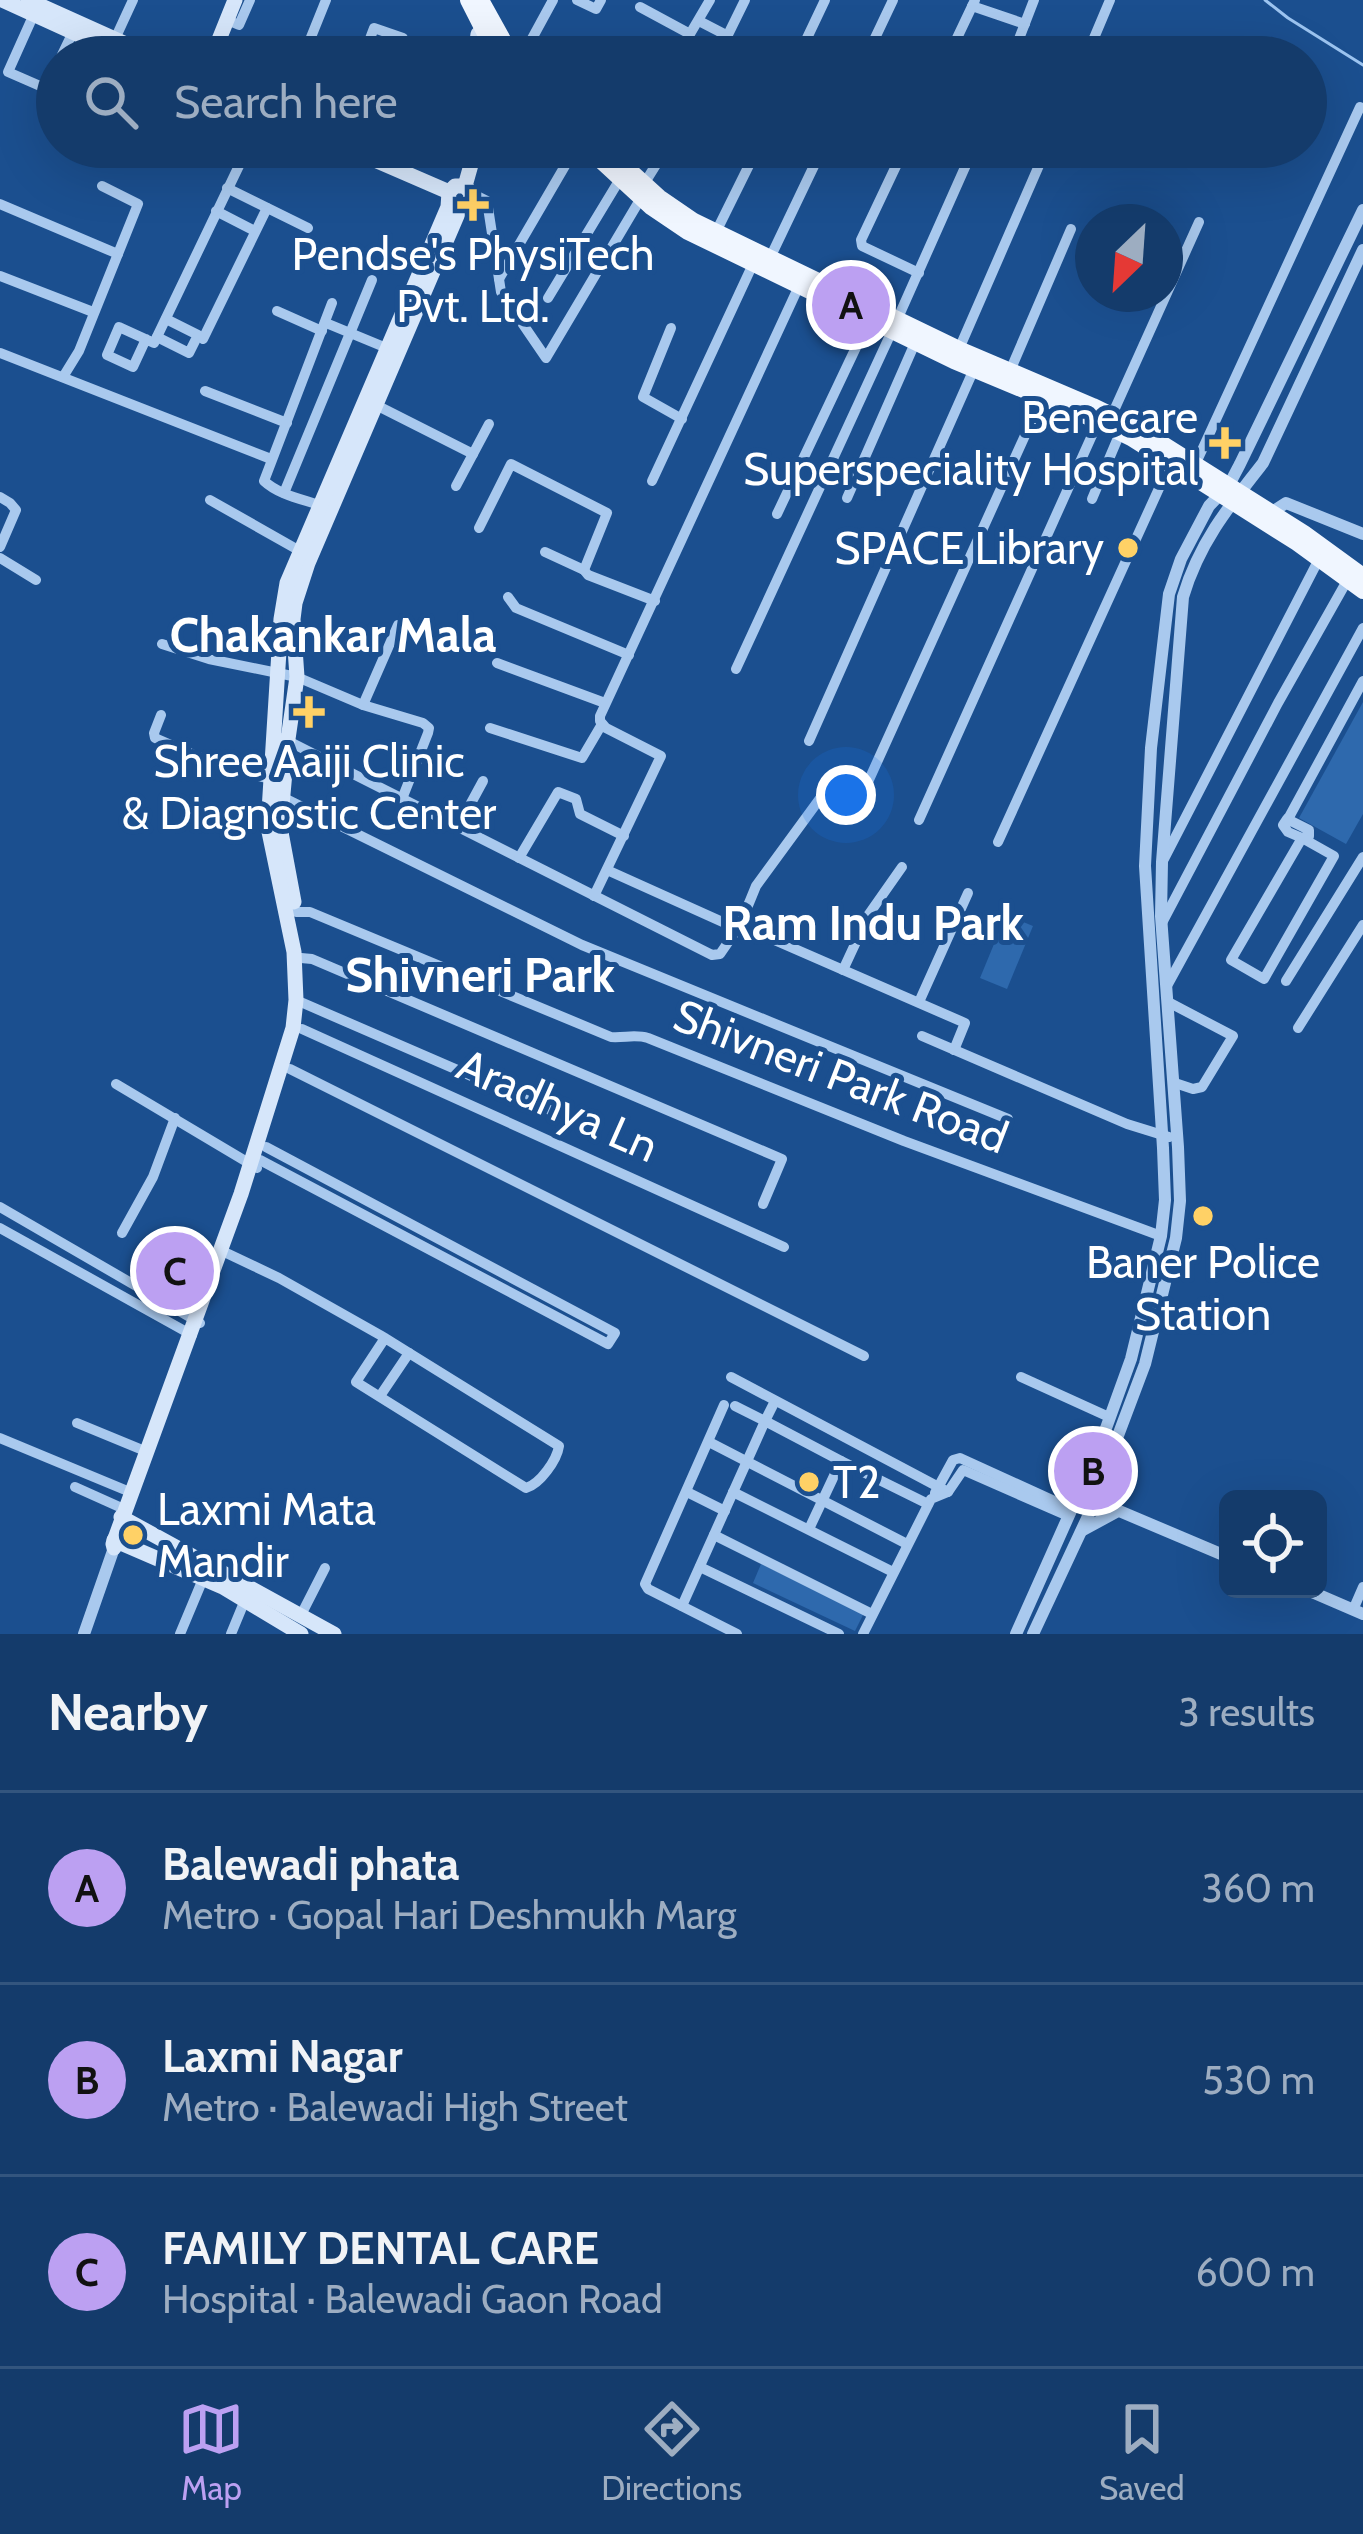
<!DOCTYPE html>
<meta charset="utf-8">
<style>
:root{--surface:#143b6b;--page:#1d4271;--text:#f1f3f6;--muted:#9dadc1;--line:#33557e;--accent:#bca0f2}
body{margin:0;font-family:Cabin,sans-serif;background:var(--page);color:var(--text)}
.controls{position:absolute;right:36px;bottom:36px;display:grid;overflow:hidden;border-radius:18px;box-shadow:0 12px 48px #0002}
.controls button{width:108px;height:108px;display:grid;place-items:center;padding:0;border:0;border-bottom:3px solid var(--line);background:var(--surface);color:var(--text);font:60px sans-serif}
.compass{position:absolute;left:1075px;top:204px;width:108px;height:108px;border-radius:50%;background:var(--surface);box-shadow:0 12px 48px #0002;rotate:205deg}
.you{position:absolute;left:846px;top:795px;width:42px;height:42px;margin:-30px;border:9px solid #fff;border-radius:50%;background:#1a73e8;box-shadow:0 0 0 18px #1a73e833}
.badge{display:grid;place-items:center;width:78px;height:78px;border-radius:50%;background:var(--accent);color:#111;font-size:39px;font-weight:700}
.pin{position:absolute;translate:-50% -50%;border:6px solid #fff;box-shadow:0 3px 12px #0006}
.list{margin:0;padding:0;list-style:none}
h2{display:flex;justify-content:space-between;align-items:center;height:156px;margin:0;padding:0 48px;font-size:51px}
h2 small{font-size:39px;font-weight:400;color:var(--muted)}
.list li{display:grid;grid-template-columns:78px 1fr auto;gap:36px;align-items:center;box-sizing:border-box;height:192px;padding:0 48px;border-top:3px solid var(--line)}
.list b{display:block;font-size:45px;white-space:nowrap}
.list p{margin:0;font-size:39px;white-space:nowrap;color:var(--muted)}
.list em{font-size:39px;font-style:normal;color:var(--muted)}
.icon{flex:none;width:66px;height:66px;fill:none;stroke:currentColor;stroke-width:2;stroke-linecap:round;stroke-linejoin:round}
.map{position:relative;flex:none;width:1363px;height:1634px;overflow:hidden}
.search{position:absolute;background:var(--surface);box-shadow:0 12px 48px #0002;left:36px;right:36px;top:36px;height:132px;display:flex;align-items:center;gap:30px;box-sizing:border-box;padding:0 42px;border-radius:66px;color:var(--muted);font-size:45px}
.sheet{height:732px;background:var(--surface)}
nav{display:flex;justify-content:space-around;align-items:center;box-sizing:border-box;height:168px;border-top:3px solid var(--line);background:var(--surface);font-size:33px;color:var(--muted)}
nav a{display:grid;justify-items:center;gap:6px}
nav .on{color:var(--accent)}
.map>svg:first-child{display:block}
.green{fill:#2e69ad}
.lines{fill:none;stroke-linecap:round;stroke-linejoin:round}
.stream{stroke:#9cc4f0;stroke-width:3}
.minor{stroke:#a9c9ee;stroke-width:10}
.tertiary{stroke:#a9c9ee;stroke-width:12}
.secondary{stroke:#d6e6fa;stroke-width:15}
.primary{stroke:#f0f6ff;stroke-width:16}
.poi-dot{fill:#ffd166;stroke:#1b4f8f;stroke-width:4.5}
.labels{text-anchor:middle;stroke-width:10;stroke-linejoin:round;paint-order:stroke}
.poi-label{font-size:45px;fill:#fff;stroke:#1b4f8f}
.street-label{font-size:45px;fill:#fff;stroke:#1b4f8f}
.neighbourhood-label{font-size:48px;font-weight:bold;fill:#fff;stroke:#1b4f8f}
</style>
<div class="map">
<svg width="1363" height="1634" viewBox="0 0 1363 1634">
<rect width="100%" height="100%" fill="#1b4f8f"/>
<g class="green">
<path d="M1363,702V814L1346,844L1299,818Z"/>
<path d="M1006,915L1033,926L1007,989L980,978Z"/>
<path d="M761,1564L864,1613L855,1631L753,1583Z"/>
</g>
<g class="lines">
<path class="stream" d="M1265,0L1288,18L1363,65"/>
<g class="minor">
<path d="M577,0L596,9L601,0"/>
<path d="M972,6L1025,24"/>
<path d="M640,7L690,34L710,0"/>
<path d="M34,14L8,72L47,89L57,67"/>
<path d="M227,20L239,25L250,0"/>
<path d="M699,21L728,36"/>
<path d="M115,39L133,0"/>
<path d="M725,41L755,57"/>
<path d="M61,57L73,32"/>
<path d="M303,57L326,0"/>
<path d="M363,57L374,28L403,38L405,44L400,57"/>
<path d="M522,57L553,0"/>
<path d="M717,57L745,0"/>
<path d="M798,57L825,0"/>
<path d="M866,57L893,0"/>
<path d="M948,57L975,0"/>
<path d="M1012,57L1034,0"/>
<path d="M1086,57L1110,0"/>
<path d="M905,147L861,240L862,246L919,273"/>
<path d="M394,168L403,147"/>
<path d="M644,184L667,147"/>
<path d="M227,188L308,228"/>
<path d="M471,193L487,201L501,292L546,358L641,198"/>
<path d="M0,204L118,254"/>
<path d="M216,211L255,231"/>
<path d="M716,232L758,147"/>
<path d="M770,258L823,147"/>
<path d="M0,276L93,312"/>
<path d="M499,279L576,147"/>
<path d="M548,298L620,179"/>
<path d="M277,311L322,331"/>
<path d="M897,320L974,147"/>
<path d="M326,323L389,349"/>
<path d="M671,328L643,397L682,419"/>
<path d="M157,337L189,353L198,335L166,319"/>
<path d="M146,339L133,367L107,355L119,327L154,343L248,147"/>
<path d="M203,339L267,208"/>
<path d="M959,349L1047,147"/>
<path d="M0,353L271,459"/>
<path d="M1010,371L1071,229"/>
<path d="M63,377L79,351L138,204L102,186"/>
<path d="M205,391L287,423"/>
<path d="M376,405L473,454"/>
<path d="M1112,415L1199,222"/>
<path d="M1196,463L1360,107"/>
<path d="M652,481L753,264"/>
<path d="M456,486L489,424"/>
<path d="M284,493L372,280"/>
<path d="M0,497L10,503L16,510L0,547"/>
<path d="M847,498L915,343"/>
<path d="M1092,499L1120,433"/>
<path d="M210,500L300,551"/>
<path d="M322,506C302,499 279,495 264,481L332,303"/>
<path d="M777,514L869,320"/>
<path d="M479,528L511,464L607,513L584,570L588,575L655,601"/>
<path d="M545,552L584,570"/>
<path d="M0,558L36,580"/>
<path d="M508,597L516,608L629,655"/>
<path d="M162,644L209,659L297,677L363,705L423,723L429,728L428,733L402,799"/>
<path d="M497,663L605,703"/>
<path d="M736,669L892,331"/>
<path d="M363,705L398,625"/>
<path d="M161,715L154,733L155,738L224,768L271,779"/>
<path d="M490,728L582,758L602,724"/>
<path d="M282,738L712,955L720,954L740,925L756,886L835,778L860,788L868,782L1042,398"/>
<path d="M809,741L974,369"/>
<path d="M282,797L582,945L1008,1119"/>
<path d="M1287,819L1309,830V836L1302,838L1288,832L1283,825Z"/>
<path d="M1288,819L1363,681"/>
<path d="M919,820L1098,422"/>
<path d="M458,827L483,781"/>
<path d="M1302,838L1334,856L1264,979L1231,960Z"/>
<path d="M998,842L1171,462"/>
<path d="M519,858L558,792L576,799L580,814L624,836"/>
<path d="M1164,859L1319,559"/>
<path d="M607,870L727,924"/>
<path d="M594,896L661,756L606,728L600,721V716L799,286"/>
<path d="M296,912H310L611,1037C625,1038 635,1034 648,1038L904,1141L1161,1236"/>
<path d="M1162,923L1278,703L1348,579"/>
<path d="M740,925L965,1023L954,1050"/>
<path d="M301,958L312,959L782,1159L763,1204"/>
<path d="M843,970L869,914L902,867"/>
<path d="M1286,981L1363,857"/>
<path d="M1168,984L1363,628"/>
<path d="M296,1000L582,1124"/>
<path d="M919,1002L968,893"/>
<path d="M1170,1003L1233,1036L1202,1087L1193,1089L1175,1083"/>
<path d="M1298,1028L1363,925"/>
<path d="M302,1029L784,1247"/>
<path d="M922,1036L1127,1124L1169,1137"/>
<path d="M290,1069L864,1356"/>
<path d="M116,1084L257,1168"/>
<path d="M260,1160L608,1344L615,1333L266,1147"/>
<path d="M0,1207L200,1323"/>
<path d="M0,1228L192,1335"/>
<path d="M122,1233L153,1177L175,1118"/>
<path d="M220,1250L279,1278L380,1335L385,1338L409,1353L559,1446C557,1460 540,1484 526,1488L356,1382L385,1338"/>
<path d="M731,1377L948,1492"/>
<path d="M1021,1377L1109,1417"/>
<path d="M380,1396L409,1353"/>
<path d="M724,1405L645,1584L648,1589L737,1634"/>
<path d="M735,1406L765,1421L775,1401"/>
<path d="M77,1423L145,1451"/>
<path d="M0,1438L130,1492"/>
<path d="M709,1442L907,1544"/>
<path d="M75,1487L124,1509"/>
<path d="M687,1492L725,1511"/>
<path d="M733,1492L893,1572"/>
<path d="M935,1493L953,1460L960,1458L1072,1509"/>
<path d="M809,1529L841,1461L928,1504"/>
<path d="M714,1535L872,1614"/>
<path d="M700,1567L839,1634"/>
<path d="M682,1606L765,1421L841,1461"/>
<path d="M1353,1610L1363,1587"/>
<path d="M301,1615L325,1568"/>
<path d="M180,1634L203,1579"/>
<path d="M231,1634L245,1600"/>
<path d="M863,1634L931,1499L948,1492L963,1470L1068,1516"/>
</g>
<g class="tertiary">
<path d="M1272,512L1286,503L1363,534"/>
<path d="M1084,1489L1131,1359L1161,1236L1165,1200L1163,1148L1145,866L1151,748L1169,594L1181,559L1209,506L1229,485L1240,464L1363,210"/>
<path d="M1096,1494L1145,1364L1176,1238L1180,1201L1178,1147L1161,916L1162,862L1183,597C1199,543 1229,506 1263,463L1363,250"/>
<path d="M1098,1502L1228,1557"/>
<path d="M1083,1530L1118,1511"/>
<path d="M1305,1589L1363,1614"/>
<path d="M84,1634L114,1548"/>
<path d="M1016,1634L1074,1504"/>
<path d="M1033,1634L1090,1512"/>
</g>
<g class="secondary">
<path d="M2,0L127,57"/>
<path d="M28,0L155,57"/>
<path d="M212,57L235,0"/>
<path d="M475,57L478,34L490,25"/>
<path d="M345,147L449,192"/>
<path d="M465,186L476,147"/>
<path d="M294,902L280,827L288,739L297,677L293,619L295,603L308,563L459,211L470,202L471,193L465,186"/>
<path d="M121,1517L334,1634"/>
<path d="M114,1540L223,1587L301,1634"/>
<path d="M114,1548L113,1544L241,1194L293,1028L296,1000L294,952L268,827L281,619L287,583L448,207L449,192L455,186H465"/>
</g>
<g class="primary">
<path d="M468,0L497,57L506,48"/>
<path d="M481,0L512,56"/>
<path d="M586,147L651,207L688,232L954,361L1088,417L1131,438L1297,543L1363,591"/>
<path d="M604,147L659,197L694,221L959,349L1093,406L1136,427L1304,533L1363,576"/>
</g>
</g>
<g class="poi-dot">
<path d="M467 187h12v12h12v12h-12v12h-12v-12h-12v-12h12z"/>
<path d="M1219 425h12v12h12v12h-12v12h-12v-12h-12v-12h12z"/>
<circle cx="1128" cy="548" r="12"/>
<path d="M303 694h12v12h12v12h-12v12h-12v-12h-12v-12h12z"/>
<circle cx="1203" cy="1216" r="12"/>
<circle cx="809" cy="1482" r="12"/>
<circle cx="133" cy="1535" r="12"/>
</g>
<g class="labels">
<g class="poi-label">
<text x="473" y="270">Pendse's PhysiTech<tspan x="473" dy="52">Pvt. Ltd.</tspan></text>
<text x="1198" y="433" text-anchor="end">Benecare<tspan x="1198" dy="52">Superspeciality Hospital</tspan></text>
<text x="1104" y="564" text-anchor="end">SPACE Library</text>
<text x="309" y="777">Shree Aaiji Clinic<tspan x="309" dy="52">&amp; Diagnostic Center</tspan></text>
<text x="1203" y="1278">Baner Police<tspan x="1203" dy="52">Station</tspan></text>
<text x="833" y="1498" text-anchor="start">T2</text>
<text x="157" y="1525" text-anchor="start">Laxmi Mata<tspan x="157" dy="52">Mandir</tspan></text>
</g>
<g class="street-label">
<text transform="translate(841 1076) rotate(21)" y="16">Shivneri Park Road</text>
<text transform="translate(558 1105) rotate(24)" y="16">Aradhya Ln</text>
</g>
<g class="neighbourhood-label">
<text x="333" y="652">Chakankar Mala</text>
<text x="873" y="940">Ram Indu Park</text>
<text x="480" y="992">Shivneri Park</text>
</g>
</g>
</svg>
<div class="controls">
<button><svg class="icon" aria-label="locate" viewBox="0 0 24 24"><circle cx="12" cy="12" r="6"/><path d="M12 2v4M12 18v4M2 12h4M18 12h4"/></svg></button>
</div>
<svg class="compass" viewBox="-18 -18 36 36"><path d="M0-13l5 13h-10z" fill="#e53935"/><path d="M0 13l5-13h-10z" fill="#9dadc1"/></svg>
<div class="you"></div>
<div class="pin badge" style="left:851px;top:305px">A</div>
<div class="pin badge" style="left:1093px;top:1471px">B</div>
<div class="pin badge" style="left:175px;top:1271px">C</div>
<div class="search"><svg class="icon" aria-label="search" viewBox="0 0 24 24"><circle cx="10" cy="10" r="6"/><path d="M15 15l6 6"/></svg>Search here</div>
</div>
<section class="sheet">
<h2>Nearby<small>3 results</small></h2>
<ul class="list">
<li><span class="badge">A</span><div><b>Balewadi phata</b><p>Metro · Gopal Hari Deshmukh Marg</p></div><em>360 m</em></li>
<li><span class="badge">B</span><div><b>Laxmi Nagar</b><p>Metro · Balewadi High Street</p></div><em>530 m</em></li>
<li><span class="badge">C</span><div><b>FAMILY DENTAL CARE</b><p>Hospital · Balewadi Gaon Road</p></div><em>600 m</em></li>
</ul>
</section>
<nav>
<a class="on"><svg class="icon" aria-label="map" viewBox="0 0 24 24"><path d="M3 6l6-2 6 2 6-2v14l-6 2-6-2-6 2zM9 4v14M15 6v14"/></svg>Map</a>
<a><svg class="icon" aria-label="directions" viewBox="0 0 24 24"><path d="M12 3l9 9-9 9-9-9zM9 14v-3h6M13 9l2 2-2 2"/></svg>Directions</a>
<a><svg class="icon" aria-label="saved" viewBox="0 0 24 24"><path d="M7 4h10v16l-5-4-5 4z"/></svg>Saved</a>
</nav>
